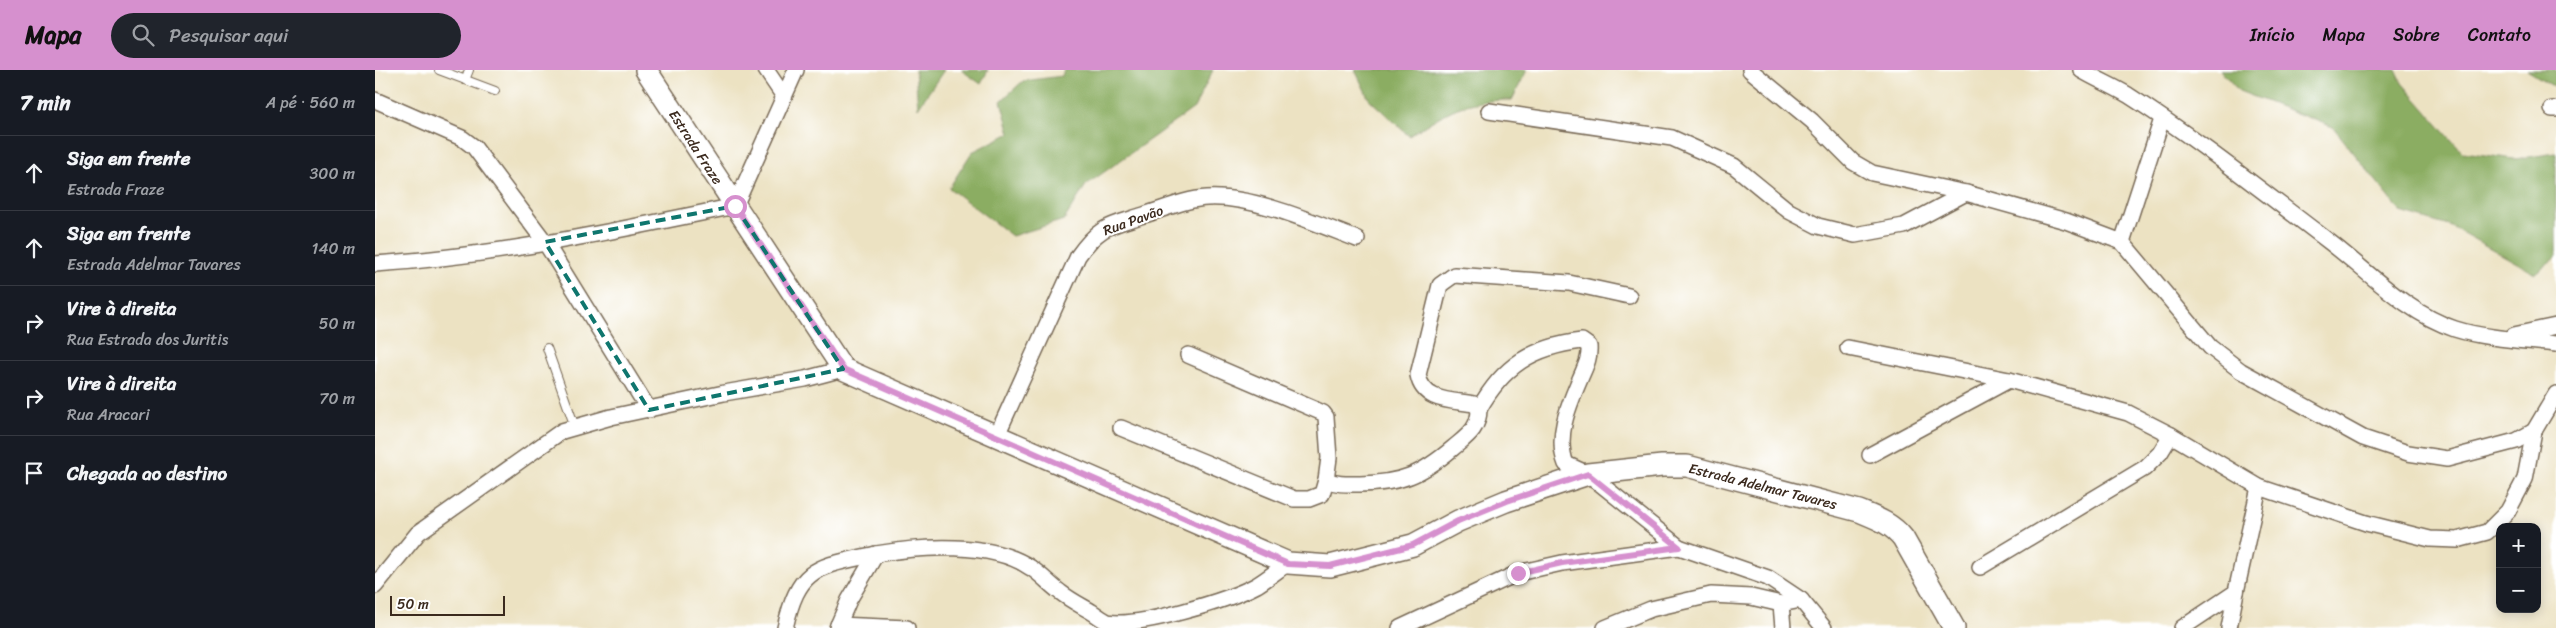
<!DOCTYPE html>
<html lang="pt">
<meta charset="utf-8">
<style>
:root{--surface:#171b24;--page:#20242c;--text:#f1f3f6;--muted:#9ea1a6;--line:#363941;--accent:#d690ce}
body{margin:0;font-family:Sriracha,sans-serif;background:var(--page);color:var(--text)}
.controls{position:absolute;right:15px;bottom:15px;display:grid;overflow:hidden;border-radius:10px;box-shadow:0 2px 12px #0003}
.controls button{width:45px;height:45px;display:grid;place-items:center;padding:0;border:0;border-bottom:1px solid var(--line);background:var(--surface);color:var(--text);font:25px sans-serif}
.scale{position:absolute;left:15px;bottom:12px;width:115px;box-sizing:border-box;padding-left:5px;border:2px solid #3b2a1e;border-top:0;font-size:14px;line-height:18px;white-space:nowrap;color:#3b2a1e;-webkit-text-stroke:4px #fff;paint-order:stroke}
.stop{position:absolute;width:15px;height:15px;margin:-11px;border:4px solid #d690ce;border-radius:50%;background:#fff}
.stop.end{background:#d690ce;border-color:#fff;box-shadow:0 1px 5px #0008}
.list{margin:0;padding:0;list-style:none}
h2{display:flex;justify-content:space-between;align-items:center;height:65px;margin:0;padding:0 20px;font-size:21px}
h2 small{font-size:16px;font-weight:400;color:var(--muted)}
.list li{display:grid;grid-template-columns:32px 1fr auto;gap:15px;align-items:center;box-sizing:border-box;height:75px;padding:0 20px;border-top:1px solid var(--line)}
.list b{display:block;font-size:19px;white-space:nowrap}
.list p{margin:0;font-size:16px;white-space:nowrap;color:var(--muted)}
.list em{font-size:16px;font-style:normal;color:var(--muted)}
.icon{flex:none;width:28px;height:28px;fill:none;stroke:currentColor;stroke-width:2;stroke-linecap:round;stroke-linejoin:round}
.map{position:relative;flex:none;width:2181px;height:558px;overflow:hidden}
header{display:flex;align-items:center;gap:30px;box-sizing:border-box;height:70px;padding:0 25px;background:var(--accent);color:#111}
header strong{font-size:24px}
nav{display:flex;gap:28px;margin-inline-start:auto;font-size:18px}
.search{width:350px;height:45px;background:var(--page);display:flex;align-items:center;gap:12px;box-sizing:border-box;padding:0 18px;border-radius:28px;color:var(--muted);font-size:19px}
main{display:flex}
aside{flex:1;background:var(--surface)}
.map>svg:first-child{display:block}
.forest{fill:#8bad62;stroke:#636c40}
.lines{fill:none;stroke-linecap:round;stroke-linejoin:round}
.lane-casing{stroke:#796a57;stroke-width:10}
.street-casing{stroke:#796a57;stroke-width:18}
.secondary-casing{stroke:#796a57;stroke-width:24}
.lane{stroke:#fff;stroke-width:8}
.street{stroke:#fff;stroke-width:15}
.secondary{stroke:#fff;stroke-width:21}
.route{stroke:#d690ce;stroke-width:6}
.marked{fill:none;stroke:#0f766e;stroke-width:4;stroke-dasharray:10 6;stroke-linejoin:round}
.labels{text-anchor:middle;stroke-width:4;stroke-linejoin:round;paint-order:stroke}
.street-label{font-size:14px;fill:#3b2a1e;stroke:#fff}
</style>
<header>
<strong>Mapa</strong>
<div class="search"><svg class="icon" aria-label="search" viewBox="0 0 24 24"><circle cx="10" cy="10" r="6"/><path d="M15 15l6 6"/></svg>Pesquisar aqui</div>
<nav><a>Início</a><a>Mapa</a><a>Sobre</a><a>Contato</a></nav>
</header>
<main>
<aside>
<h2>7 min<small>A pé · 560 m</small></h2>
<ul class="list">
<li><svg class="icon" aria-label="ahead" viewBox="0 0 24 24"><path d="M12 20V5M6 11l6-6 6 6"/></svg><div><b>Siga em frente</b><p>Estrada Fraze</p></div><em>300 m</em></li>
<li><svg class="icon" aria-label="ahead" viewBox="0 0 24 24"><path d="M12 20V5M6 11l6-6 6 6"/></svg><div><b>Siga em frente</b><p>Estrada Adelmar Tavares</p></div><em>140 m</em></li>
<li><svg class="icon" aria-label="right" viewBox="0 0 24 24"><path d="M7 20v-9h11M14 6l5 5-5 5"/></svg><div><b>Vire à direita</b><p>Rua Estrada dos Juritis</p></div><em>50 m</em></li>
<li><svg class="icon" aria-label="right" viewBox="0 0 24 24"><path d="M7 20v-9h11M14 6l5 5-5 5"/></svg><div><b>Vire à direita</b><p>Rua Aracari</p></div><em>70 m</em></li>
<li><svg class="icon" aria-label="arrive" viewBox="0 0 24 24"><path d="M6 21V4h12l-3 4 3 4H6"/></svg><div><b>Chegada ao destino</b></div></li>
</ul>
</aside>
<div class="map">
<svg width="2181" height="558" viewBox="0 0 2181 558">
<rect width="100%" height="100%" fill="#fff"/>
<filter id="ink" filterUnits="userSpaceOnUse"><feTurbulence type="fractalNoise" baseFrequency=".02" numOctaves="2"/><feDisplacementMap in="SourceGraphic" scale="10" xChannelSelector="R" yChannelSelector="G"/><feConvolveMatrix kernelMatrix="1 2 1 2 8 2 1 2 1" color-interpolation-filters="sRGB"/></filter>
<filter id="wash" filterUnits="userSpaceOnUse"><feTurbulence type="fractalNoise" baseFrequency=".0096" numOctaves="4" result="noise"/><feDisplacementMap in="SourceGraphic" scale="20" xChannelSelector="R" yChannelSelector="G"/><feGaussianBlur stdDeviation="1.12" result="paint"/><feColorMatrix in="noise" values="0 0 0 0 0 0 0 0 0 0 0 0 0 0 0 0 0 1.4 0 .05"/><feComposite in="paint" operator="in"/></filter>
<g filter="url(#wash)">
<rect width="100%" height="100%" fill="#ece2c2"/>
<g class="forest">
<path d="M540,0H569L543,38Z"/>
<path d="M586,0H613L606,14Z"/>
<path d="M689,0H838L819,38L711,115L689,150L637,166L574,118L597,82L635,63L626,31L648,11L687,6Z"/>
<path d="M980,0H1152L1137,30C1088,30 1074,40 1034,66L994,29Z"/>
<path d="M1845,0H2021L2027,13L2087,82L2140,89L2181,83V187L2160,203L2077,157L2026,142L1958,57L1864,21Z"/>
<path d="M2152,0H2181V18Z"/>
</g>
</g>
<g filter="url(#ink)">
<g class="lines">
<g class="lane-casing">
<g id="lane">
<path d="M64,0L120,21"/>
<path d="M90,10L94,0"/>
<path d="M172,278L200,357"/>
</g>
</g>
<g class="street-casing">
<g id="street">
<path d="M391,0L408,25"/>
<path d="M1375,0L1437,51L1478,92L1497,103L1591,123L1691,151L1747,172L1835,277L1866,301L1988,368L2033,383L2072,389L2141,371L2159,361L2181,324"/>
<path d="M1706,0C1721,9 1738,16 1753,25C1822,69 1887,121 1952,170C1992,200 2031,243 2080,259C2112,269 2148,270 2181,274"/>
<path d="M0,30L87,68L99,77L170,172L274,340"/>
<path d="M2177,39H2181"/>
<path d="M1114,41L1297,68L1359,96L1414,141L1443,156L1480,165L1529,156L1591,123"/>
<path d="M1747,172L1787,49"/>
<path d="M0,194C121,186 241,161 360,136L421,0"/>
<path d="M2139,265L2181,256"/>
<path d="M1473,278L1634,310L1753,343L1796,365L1884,417L1991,453L2055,469L2082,470L2112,462L2133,441L2150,409L2159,361"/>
<path d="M813,285L948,343L951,347L954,388L951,410"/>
<path d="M1104,339C1128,296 1157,277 1207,271L1214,276C1215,289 1210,297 1205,309C1194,335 1180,366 1191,394L1213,404L1304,477L1393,508L1426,530L1449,558"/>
<path d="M746,358L919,429H934L947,424L951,410C963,415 973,414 985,414C1027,413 1046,405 1078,378C1092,366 1104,359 1104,339L1099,334C1076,330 1048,332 1043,305L1065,215L1079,205L1194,213L1254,226"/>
<path d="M622,365L703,186C725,155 735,156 769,145C789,139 811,129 832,128C877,125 940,153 982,169"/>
<path d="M1495,385L1634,310"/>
<path d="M1605,497L1770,398L1785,383L1796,365"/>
<path d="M0,516L43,463L187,361L236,347L349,323L430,309L468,299"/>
<path d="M1406,534L1408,558"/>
<path d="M463,555L532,558"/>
<path d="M410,558C424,495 443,497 501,484"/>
<path d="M462,558L474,530L501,484C546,476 617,471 656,498C667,505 675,515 685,522C695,530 707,536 717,542C722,545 728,550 733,552C763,558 854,530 882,515C892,509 903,500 913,493"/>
<path d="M1025,558L1143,503L1187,493L1304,477"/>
<path d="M1230,558L1276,539L1336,525L1376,527L1406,534L1426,530"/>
<path d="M1807,558L1861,522L1884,417"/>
<path d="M1854,558L1861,522"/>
</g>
</g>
<g class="secondary-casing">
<path id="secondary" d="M271,0L468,299L913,493L955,496L1038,475L1083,451L1131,431L1213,404L1287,396H1312L1484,441C1501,448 1516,453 1528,468L1579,558"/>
</g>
<use href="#lane" class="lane"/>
<use href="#street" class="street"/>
<use href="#secondary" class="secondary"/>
</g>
</g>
<g class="lines" filter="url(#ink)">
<path class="route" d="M360,136L468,299L913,494L955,496L1038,475L1083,451L1132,431L1213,404L1304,477L1187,493L1143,503"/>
</g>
<path class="marked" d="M360,136L468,299L274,340L170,172Z"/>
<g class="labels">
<g class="street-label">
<text transform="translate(321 77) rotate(57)" y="5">Estrada Fraze</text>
<text transform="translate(758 150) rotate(-20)" y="5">Rua Pavão</text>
<text transform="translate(1388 416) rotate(14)" y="5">Estrada Adelmar Tavares</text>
</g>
</g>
</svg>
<div class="controls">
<button>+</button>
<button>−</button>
</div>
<div class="scale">50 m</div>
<div class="stop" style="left:360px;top:136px"></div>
<div class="stop end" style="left:1143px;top:503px"></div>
</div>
</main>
